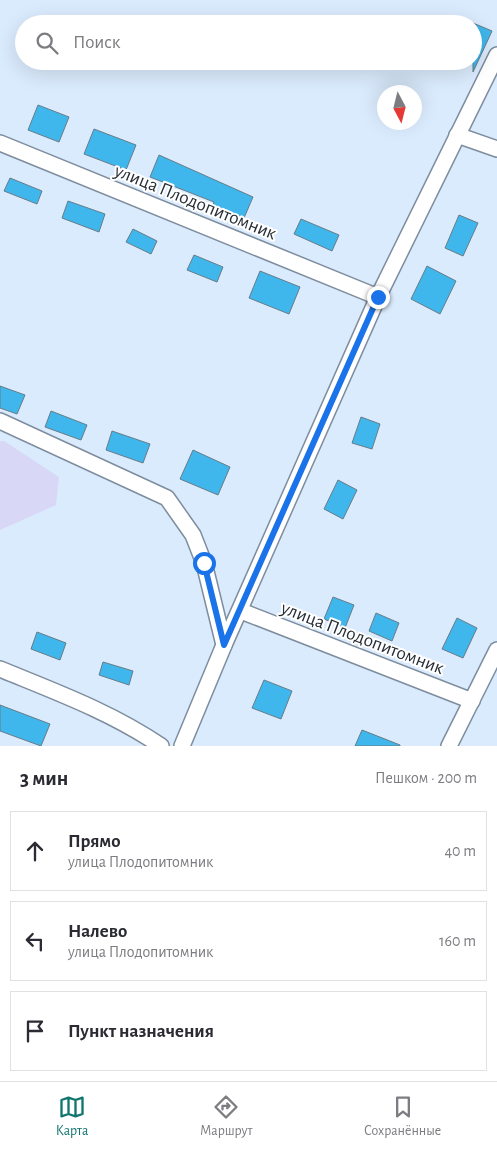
<!DOCTYPE html>
<html lang="ru">
<meta charset="utf-8">
<style>
:root{--surface:#fff;--page:#f7f7f7;--text:#2b2b33;--muted:#7c7c81;--line:#e1e1e2;--accent:#0f766e}
body{margin:0;font-family:"Alegreya Sans",sans-serif;background:var(--page);color:var(--text)}
.compass{position:absolute;left:377px;top:85px;width:45px;height:45px;border-radius:50%;background:var(--surface);box-shadow:0 5px 20px #0002;rotate:173deg}
.stop{position:absolute;width:15px;height:15px;margin:-11px;border:4px solid #1a73e8;border-radius:50%;background:#fff}
.stop.end{background:#1a73e8;border-color:#fff;box-shadow:0 1px 5px #0008}
.list{margin:0;padding:0;list-style:none}
h2{display:flex;justify-content:space-between;align-items:center;height:65px;margin:0;padding:0 20px;font-size:21px}
h2 small{font-size:16px;font-weight:400;color:var(--muted)}
.list li{display:grid;grid-template-columns:32px 1fr auto;gap:15px;align-items:center;box-sizing:border-box;height:80px;margin:0 10px 10px;padding:0 10px;border:1px solid var(--line);border-radius:0px}
.list b{display:block;font-size:19px;white-space:nowrap}
.list p{margin:0;font-size:16px;white-space:nowrap;color:var(--muted)}
.list em{font-size:16px;font-style:normal;color:var(--muted)}
.icon{flex:none;width:28px;height:28px;fill:none;stroke:currentColor;stroke-width:2;stroke-linecap:round;stroke-linejoin:round}
.map{position:relative;flex:none;width:497px;height:746px;overflow:hidden}
.search{position:absolute;background:var(--surface);box-shadow:0 5px 20px #0002;left:15px;right:15px;top:15px;height:55px;display:flex;align-items:center;gap:12px;box-sizing:border-box;padding:0 18px;border-radius:28px;color:var(--muted);font-size:19px}
.sheet{height:335px;background:var(--surface)}
nav{display:flex;justify-content:space-around;align-items:center;box-sizing:border-box;height:70px;border-top:1px solid var(--line);background:var(--surface);font-size:14px;color:var(--muted)}
nav a{display:grid;justify-items:center;gap:2px}
nav .on{color:var(--accent)}
.map>svg:first-child{display:block}
.green{fill:#d9d7f6}
.building{fill:#40b7ec;stroke:#677c88}
.lines{fill:none;stroke-linecap:round;stroke-linejoin:round}
.street-casing{stroke:#7e8d9e;stroke-width:18}
.street{stroke:#fff;stroke-width:15}
.route{stroke:#1a73e8;stroke-width:6}
.labels{text-anchor:middle;stroke-width:4;stroke-linejoin:round;paint-order:stroke}
.street-label{font-size:19px;fill:#272e35;stroke:#fff}
</style>
<div class="map">
<svg width="497" height="746" viewBox="0 0 497 746">
<rect width="100%" height="100%" fill="#daebfd"/>
<path class="green" d="M0,441H4L59,477L56,505L0,530Z"/>
<g class="building">
<path d="M473,23L492,31L473,72Z"/>
<path d="M38,105L69,117L59,142L28,130Z"/>
<path d="M94,129L136,145L126,170L84,154Z"/>
<path d="M159,155L253,197L244,218L213,205L214,202L150,177Z"/>
<path d="M10,178L42,191L37,204L4,191Z"/>
<path d="M68,201L105,214L99,232L62,218Z"/>
<path d="M459,215L478,223L463,256L445,248Z"/>
<path d="M301,219L339,235L332,251L294,234Z"/>
<path d="M133,229L157,241L151,254L126,242Z"/>
<path d="M194,255L223,267L217,282L187,270Z"/>
<path d="M427,266L456,281L440,314L411,299Z"/>
<path d="M260,271L300,287L289,314L249,298Z"/>
<path d="M0,386L25,395L17,414L0,408Z"/>
<path d="M51,411L87,425L81,440L45,427Z"/>
<path d="M361,417L380,424L372,449L352,443Z"/>
<path d="M112,431L150,444L143,463L106,450Z"/>
<path d="M193,450L230,467L218,495L180,479Z"/>
<path d="M338,480L357,490L343,519L324,509Z"/>
<path d="M333,597L354,605L345,628L324,619Z"/>
<path d="M376,613L399,623L392,641L369,631Z"/>
<path d="M457,618L477,628L463,658L442,649Z"/>
<path d="M37,632L66,643L60,660L31,649Z"/>
<path d="M103,662L133,671L129,685L99,675Z"/>
<path d="M264,680L292,691L281,719L252,708Z"/>
<path d="M0,705L50,724L41,746L0,731Z"/>
<path d="M362,730L400,745V746H355Z"/>
</g>
<g class="lines">
<g class="street-casing">
<g id="street">
<path d="M457,135L497,149"/>
<path d="M0,143L378,297"/>
<path d="M0,421L167,498L193,535L204,563L224,645"/>
<path d="M241,611L472,701"/>
<path d="M0,669C56,692 111,712 161,746"/>
<path d="M182,746L224,645L378,297L497,55"/>
<path d="M449,746L497,650"/>
</g>
</g>
<use href="#street" class="street"/>
</g>
<g class="lines">
<path class="route" d="M204,563L224,645L378,297"/>
</g>
<g class="labels">
<g class="street-label">
<text transform="translate(196 201) rotate(22)" y="7">улица Плодопитомник</text>
<text transform="translate(363 637) rotate(21)" y="7">улица Плодопитомник</text>
</g>
</g>
</svg>
<svg class="compass" viewBox="-18 -18 36 36"><path d="M0-13l5 13h-10z" fill="#e53935"/><path d="M0 13l5-13h-10z" fill="#7c7c81"/></svg>
<div class="stop" style="left:204px;top:563px"></div>
<div class="stop end" style="left:378px;top:297px"></div>
<div class="search"><svg class="icon" aria-label="search" viewBox="0 0 24 24"><circle cx="10" cy="10" r="6"/><path d="M15 15l6 6"/></svg>Поиск</div>
</div>
<section class="sheet">
<h2>3 мин<small>Пешком · 200 m</small></h2>
<ul class="list">
<li><svg class="icon" aria-label="ahead" viewBox="0 0 24 24"><path d="M12 20V5M6 11l6-6 6 6"/></svg><div><b>Прямо</b><p>улица Плодопитомник</p></div><em>40 m</em></li>
<li><svg class="icon" aria-label="left" viewBox="0 0 24 24"><path d="M17 20v-9H6M10 6l-5 5 5 5"/></svg><div><b>Налево</b><p>улица Плодопитомник</p></div><em>160 m</em></li>
<li><svg class="icon" aria-label="arrive" viewBox="0 0 24 24"><path d="M6 21V4h12l-3 4 3 4H6"/></svg><div><b>Пункт назначения</b></div></li>
</ul>
</section>
<nav>
<a class="on"><svg class="icon" aria-label="map" viewBox="0 0 24 24"><path d="M3 6l6-2 6 2 6-2v14l-6 2-6-2-6 2zM9 4v14M15 6v14"/></svg>Карта</a>
<a><svg class="icon" aria-label="directions" viewBox="0 0 24 24"><path d="M12 3l9 9-9 9-9-9zM9 14v-3h6M13 9l2 2-2 2"/></svg>Маршрут</a>
<a><svg class="icon" aria-label="saved" viewBox="0 0 24 24"><path d="M7 4h10v16l-5-4-5 4z"/></svg>Сохранённые</a>
</nav>
